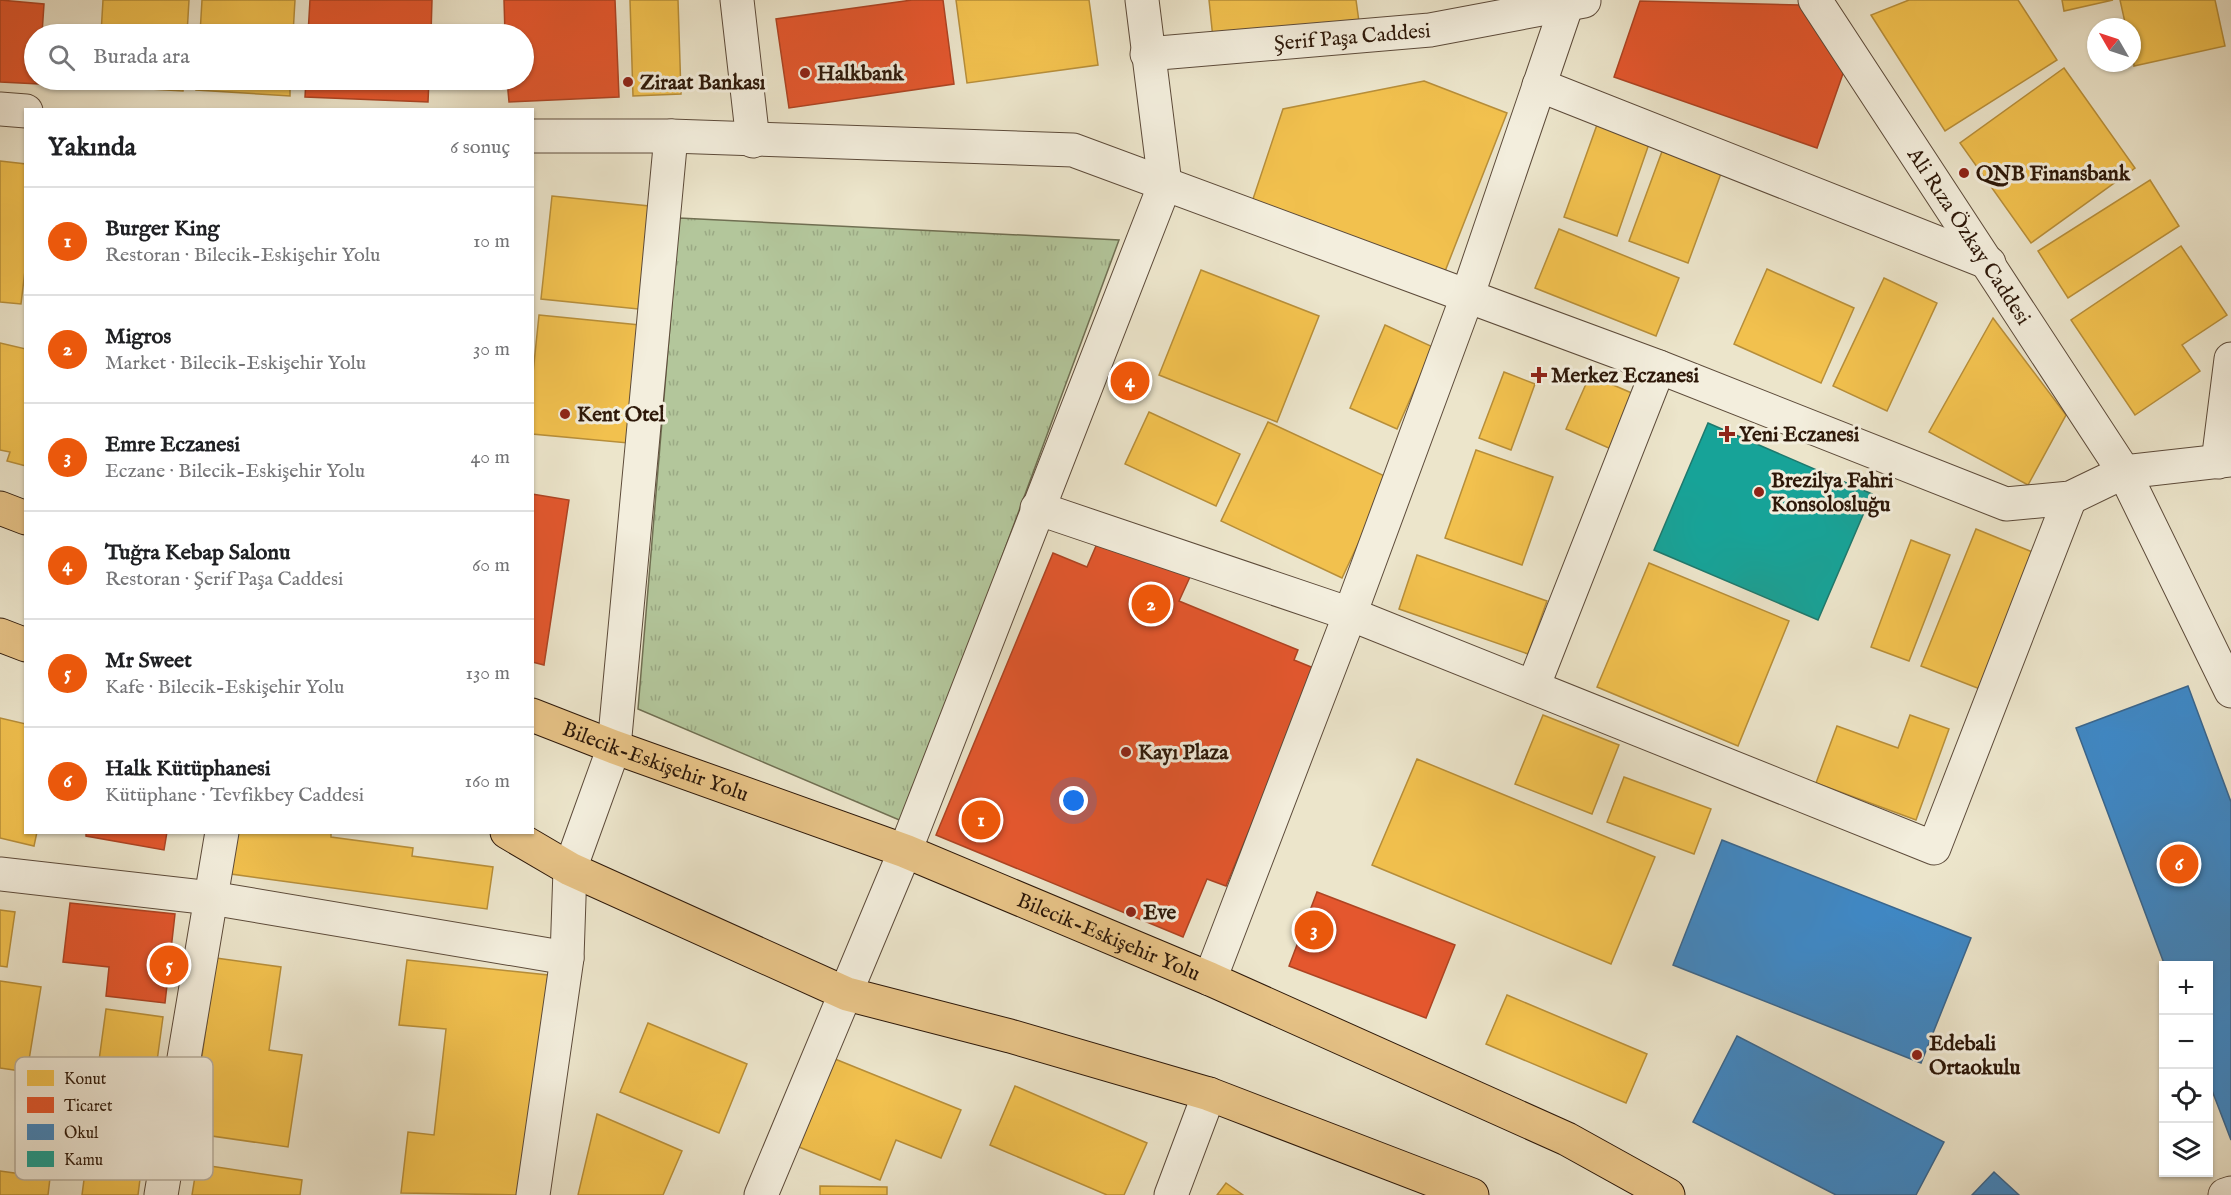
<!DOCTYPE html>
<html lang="tr">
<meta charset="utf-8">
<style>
:root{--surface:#fff;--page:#f6f6f6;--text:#202124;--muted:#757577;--line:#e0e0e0;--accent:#ea580c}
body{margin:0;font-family:"IM FELL English",serif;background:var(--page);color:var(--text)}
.controls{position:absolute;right:18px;bottom:18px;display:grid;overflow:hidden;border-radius:0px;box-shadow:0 2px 4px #0004}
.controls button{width:54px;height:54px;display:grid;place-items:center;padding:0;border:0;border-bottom:2px solid var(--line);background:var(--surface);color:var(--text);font:30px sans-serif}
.compass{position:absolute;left:2087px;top:18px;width:54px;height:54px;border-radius:50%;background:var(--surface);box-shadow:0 2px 4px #0004;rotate:309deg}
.you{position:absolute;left:1074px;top:801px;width:21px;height:21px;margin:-15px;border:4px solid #fff;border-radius:50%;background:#1a73e8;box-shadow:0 0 0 9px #1a73e833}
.badge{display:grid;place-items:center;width:39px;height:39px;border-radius:50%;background:var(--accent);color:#fff;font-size:20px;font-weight:700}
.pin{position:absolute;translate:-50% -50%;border:3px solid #fff;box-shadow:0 2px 6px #0006}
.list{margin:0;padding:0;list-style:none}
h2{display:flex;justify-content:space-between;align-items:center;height:78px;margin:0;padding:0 24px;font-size:26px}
h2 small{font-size:20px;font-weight:400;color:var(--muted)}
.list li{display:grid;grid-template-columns:39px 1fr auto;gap:18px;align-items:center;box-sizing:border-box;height:108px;padding:0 24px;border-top:2px solid var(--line)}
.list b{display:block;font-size:22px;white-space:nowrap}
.list p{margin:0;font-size:20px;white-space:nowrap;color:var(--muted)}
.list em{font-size:20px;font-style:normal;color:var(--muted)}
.icon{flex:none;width:33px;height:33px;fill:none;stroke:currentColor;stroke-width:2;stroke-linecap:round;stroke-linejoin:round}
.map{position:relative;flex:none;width:2231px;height:1195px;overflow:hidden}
.search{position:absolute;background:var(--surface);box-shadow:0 2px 4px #0004;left:24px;top:24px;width:510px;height:66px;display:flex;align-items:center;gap:15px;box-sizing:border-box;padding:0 21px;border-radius:33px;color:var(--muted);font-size:22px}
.panel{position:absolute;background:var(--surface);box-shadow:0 2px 4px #0004;left:24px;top:108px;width:510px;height:726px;border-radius:0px}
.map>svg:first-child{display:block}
.park{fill:url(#park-tufts);stroke:#706f52;stroke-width:1.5}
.homes{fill:#f2c14e;stroke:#b78e39;stroke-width:1.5}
.shops{fill:#e4572e;stroke:#ad4423;stroke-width:1.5}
.schools{fill:#3f88c5;stroke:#3a668d;stroke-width:1.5}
.public{fill:#17a398;stroke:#1e796d;stroke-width:1.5}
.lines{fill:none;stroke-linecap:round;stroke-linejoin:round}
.minor-casing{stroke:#5d4b3a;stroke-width:35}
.major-casing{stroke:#2d1809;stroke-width:35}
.minor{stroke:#f3eedd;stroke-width:33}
.major{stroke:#e6c286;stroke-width:33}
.poi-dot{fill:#8f2418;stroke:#f3eedd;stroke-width:2}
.labels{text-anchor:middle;stroke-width:6;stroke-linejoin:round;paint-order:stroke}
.street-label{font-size:21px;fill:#2d1809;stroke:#f3eedd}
.poi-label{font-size:21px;font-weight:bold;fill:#2d1809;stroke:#f3eedd;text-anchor:start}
.key{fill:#f3eedd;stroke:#b8ae9d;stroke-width:1.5}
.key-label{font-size:16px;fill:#2d1809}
</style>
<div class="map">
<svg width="2231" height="1195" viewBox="0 0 2231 1195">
<defs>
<pattern id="park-tufts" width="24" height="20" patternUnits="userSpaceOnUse" patternTransform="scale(1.5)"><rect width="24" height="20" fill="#b3c69b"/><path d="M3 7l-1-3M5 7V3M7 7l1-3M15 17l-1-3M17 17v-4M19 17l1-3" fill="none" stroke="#9aa984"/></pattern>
</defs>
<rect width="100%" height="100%" fill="#ece5cb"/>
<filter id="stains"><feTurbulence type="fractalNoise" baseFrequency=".00333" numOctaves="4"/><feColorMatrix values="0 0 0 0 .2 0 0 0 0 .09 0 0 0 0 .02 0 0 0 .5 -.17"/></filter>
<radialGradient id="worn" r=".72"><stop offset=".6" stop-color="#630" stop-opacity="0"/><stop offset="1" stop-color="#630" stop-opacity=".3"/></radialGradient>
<path class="park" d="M679,218L1119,240L904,822L638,709Z"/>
<g class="homes">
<path d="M103,0H189L187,34H101Z"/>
<path d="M202,0H295L293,34H200Z"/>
<path d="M630,0H678L681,94L633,96Z"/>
<path d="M956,0H1089L1098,65L967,83Z"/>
<path d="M1209,0H1356L1360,29L1214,48Z"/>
<path d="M1909,0H2018L2057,60L1945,131L1871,15Z"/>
<path d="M2062,0H2113L2064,11Z"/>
<path d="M2120,0H2215L2225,46L2134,66L2132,27H2126Z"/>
<path d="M2064,68L2135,168L2031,243L1960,143Z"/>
<path d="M98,80H184L183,91L98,86Z"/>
<path d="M197,80H290V96L196,90Z"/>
<path d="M1424,81L1507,113L1442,279L1251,205L1283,109Z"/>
<path d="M1598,122L1650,141L1617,236L1564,217Z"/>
<path d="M1664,146L1723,168L1688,263L1629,241Z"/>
<path d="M0,161L26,164V262L21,304L0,302Z"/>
<path d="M2150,180L2179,226L2068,298L2038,251Z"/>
<path d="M552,196L659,207L648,310L541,299Z"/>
<path d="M1559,229L1679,278L1656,336L1535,288Z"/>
<path d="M2181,246L2227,315L2182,345L2200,371L2135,415L2071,320Z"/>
<path d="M1767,269L1854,308L1821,383L1734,344Z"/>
<path d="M1201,270L1319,316L1277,422L1159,375Z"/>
<path d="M1884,278L1937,303L1887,411L1833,386Z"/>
<path d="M539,315L650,326L639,444L532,434V383Z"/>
<path d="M1993,318L2066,415L2028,485L1929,432Z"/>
<path d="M1385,325L1433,347L1397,429L1350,408Z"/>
<path d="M0,343L26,349V466L7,461L10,452L0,450Z"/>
<path d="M1504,372L1535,384L1511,450L1479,438Z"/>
<path d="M1590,375L1634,394L1611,449L1566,429Z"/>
<path d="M1149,412L1240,454L1216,506L1125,464Z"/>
<path d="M1268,422L1389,478L1342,578L1221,521Z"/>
<path d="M1476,450L1553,477L1522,565L1445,538Z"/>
<path d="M1976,529L2035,553L1980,689L1921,666Z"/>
<path d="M1911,540L1950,555L1909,661L1871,647Z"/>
<path d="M1417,555L1547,601L1528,654L1399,609Z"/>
<path d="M1649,563L1789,621L1738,746L1597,687Z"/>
<path d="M1543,715L1619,745L1592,814L1515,784Z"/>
<path d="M1910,715L1949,729L1916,820L1816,783L1837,726L1898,748Z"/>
<path d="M0,718L26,724V832H37L34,846L0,838Z"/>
<path d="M1417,759L1655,857L1611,964L1372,865Z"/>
<path d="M1624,777L1711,809L1694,854L1607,822Z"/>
<path d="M237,832H331V837L413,848L412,856L493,867L487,909L231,874Z"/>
<path d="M0,910L15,912L7,967L0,966Z"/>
<path d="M216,958L281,967L269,1050L302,1055L288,1147L191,1133Z"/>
<path d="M407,960L548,975L522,1195L401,1193L408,1132L434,1135L446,1029L399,1025Z"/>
<path d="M0,981L41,987L27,1072L0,1068Z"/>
<path d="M1507,995L1647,1054L1626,1103L1486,1044Z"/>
<path d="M106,1009L163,1017L155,1076L98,1068Z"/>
<path d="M648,1023L747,1064L719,1133L620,1092Z"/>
<path d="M835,1059L961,1110L941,1158L896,1140L880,1180L799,1147Z"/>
<path d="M1015,1086L1147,1143L1124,1195H1107L990,1145Z"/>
<path d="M597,1114L682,1151L663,1195H578Z"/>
<path d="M88,1149L143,1155L138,1195H82Z"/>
<path d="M197,1164L302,1180L300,1195H192Z"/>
<path d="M0,1171L50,1178L48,1195H0Z"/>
<path d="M1226,1183L1243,1195H1217Z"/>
<path d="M820,1186L887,1187V1195H820Z"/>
</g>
<g class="shops">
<path d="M0,0L44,4L42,34H34V80H40L39,84L0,82Z"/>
<path d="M310,0H432L431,34H308Z"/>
<path d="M504,0H615L619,97L509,102L507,80H524V34H505Z"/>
<path d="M912,0H943L954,84L789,108L776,19Z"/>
<path d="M1640,1L1800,5L1846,65L1817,148L1614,77Z"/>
<path d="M306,80H429L428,102L305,97Z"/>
<path d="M532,494L569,500L544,665L532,662Z"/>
<path d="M1099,539L1190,577L1179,601L1298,650L1294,660L1316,669L1226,886L1207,879L1183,937L936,835L1053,553L1087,567Z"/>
<path d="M86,832H167L164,850L86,836Z"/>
<path d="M1317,892L1455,945L1426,1018L1289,966Z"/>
<path d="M70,903L175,914L165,1003L106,996L109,967L63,962Z"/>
</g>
<g class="schools">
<path d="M2188,686L2231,802V1140L2208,1080V966H2165L2076,728Z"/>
<path d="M1722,840L1971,938L1921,1063L1673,965Z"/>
<path d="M1737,1036L1944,1142L1916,1195H1836L1693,1122Z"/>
<path d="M1994,1172L2019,1195H1972Z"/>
</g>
<path class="public" d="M1708,423L1872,494L1818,620L1654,550Z"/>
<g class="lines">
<g class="minor-casing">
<g id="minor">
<path d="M737,0L753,141"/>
<path id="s1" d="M1815,0L2124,472L2231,691"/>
<path id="s2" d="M1147,54L1430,30L1584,1"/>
<path d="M1539,85L1989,263"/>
<path d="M0,109L26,111"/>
<path d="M532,136H671L1073,150L1659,367L2006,504L2070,498L2124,472L2231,460"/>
<path d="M2218,462L2231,359"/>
<path d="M1037,508L1350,614L1934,848L2070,498"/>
<path d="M1533,687L1659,367"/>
<path d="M0,874L211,898L567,958"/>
<path d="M1210,979L1350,614L1467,297L1567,4"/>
<path d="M161,1195L222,832"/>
<path d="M533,1195L567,958L570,869L614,747L671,136"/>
<path d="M761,1195L905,851L1165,184L1142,0"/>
<path d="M1171,1195L1209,1094"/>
<path d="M2225,1195L2231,1193"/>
</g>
</g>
<g class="major-casing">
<g id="major">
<path d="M0,508L26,518"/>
<path d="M0,635L26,645"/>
<path id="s3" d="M532,715L614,747L905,851L1210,979L1567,1139L1668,1195"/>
<path d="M507,832L570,869L847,994L1010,1036L1209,1094L1472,1195"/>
</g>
</g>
<use href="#minor" class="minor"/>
<use href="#major" class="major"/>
</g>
<g class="poi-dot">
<circle cx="805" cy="73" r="6"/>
<circle cx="628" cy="82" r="6"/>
<circle cx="1964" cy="173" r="6"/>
<path d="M1536 366h6v6h6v6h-6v6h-6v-6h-6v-6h6z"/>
<circle cx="565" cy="414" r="6"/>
<path d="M1724 425h6v6h6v6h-6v6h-6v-6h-6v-6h6z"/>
<circle cx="1759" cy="492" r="6"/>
<circle cx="1126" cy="752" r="6"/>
<circle cx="1131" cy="912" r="6"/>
<circle cx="1917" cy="1055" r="6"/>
</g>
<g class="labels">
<g class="street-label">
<text dy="7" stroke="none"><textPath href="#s2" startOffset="206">Şerif Paşa Caddesi</textPath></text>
<text dy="7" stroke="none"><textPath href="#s1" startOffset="282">Ali Rıza Özkay Caddesi</textPath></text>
<text dy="7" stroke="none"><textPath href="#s3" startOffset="132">Bilecik-Eskişehir Yolu</textPath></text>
<text dy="7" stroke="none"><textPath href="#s3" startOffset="618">Bilecik-Eskişehir Yolu</textPath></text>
</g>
<g class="poi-label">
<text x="817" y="80">Halkbank</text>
<text x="640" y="89">Ziraat Bankası</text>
<text x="1976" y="180">QNB Finansbank</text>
<text x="1551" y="382">Merkez Eczanesi</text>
<text x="577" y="421">Kent Otel</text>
<text x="1739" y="441">Yeni Eczanesi</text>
<text x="1771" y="487">Brezilya Fahri<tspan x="1771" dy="24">Konsolosluğu</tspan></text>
<text x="1138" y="759">Kayı Plaza</text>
<text x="1143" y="919">Eve</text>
<text x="1929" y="1050">Edebali<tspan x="1929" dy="24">Ortaokulu</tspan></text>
</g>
</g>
<rect x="15" y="1057" width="198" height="123" rx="9" class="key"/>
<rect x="27" y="1070" width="27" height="16" fill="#f2c14e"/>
<rect x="27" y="1097" width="27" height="16" fill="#e4572e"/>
<rect x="27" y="1124" width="27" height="16" fill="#3f88c5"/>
<rect x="27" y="1151" width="27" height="16" fill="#17a398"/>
<g class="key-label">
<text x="64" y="1084">Konut</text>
<text x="64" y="1111">Ticaret</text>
<text x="64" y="1138">Okul</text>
<text x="64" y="1165">Kamu</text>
</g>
<rect width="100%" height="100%" filter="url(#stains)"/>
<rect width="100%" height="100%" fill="url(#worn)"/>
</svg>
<div class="controls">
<button>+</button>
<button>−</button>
<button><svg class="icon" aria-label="locate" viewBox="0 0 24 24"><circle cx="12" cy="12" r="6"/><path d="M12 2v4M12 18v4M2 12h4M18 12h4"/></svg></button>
<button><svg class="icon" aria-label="layers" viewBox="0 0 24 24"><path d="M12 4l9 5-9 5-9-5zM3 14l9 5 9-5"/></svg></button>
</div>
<svg class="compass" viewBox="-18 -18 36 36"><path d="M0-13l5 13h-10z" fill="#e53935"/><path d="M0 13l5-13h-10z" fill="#757577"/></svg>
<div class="you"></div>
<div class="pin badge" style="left:981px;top:820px">1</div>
<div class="pin badge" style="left:1151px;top:604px">2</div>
<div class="pin badge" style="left:1314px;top:930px">3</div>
<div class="pin badge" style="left:1130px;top:381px">4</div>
<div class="pin badge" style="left:169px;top:965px">5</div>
<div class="pin badge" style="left:2179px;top:864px">6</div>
<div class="search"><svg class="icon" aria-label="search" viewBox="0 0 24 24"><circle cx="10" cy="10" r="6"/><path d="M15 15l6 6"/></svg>Burada ara</div>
<section class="panel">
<h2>Yakında<small>6 sonuç</small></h2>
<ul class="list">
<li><span class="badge">1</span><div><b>Burger King</b><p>Restoran · Bilecik-Eskişehir Yolu</p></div><em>10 m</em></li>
<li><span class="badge">2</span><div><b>Migros</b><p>Market · Bilecik-Eskişehir Yolu</p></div><em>30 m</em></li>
<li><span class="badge">3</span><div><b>Emre Eczanesi</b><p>Eczane · Bilecik-Eskişehir Yolu</p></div><em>40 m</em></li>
<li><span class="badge">4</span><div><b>Tuğra Kebap Salonu</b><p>Restoran · Şerif Paşa Caddesi</p></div><em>60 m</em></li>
<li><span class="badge">5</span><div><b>Mr Sweet</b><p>Kafe · Bilecik-Eskişehir Yolu</p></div><em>130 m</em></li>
<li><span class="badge">6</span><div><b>Halk Kütüphanesi</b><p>Kütüphane · Tevfikbey Caddesi</p></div><em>160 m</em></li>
</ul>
</section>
</div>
